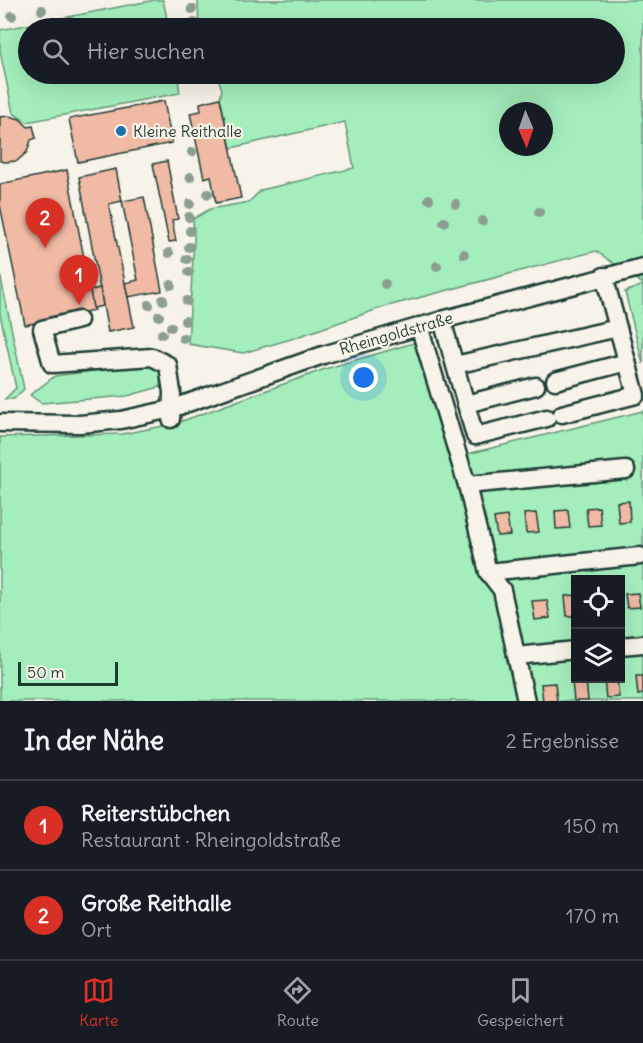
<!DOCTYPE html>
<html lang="de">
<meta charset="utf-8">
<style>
:root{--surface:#171b24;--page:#20242c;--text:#f1f3f6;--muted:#9ea1a6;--line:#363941;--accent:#d93025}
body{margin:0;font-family:Delius,sans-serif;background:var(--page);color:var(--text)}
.controls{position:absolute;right:18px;bottom:18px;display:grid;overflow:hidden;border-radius:0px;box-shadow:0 6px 24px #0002}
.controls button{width:54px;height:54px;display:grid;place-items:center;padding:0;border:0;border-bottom:2px solid var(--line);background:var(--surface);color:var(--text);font:30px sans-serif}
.compass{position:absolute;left:499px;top:102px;width:54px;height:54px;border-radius:50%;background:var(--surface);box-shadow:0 6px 24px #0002;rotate:178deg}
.scale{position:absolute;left:18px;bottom:15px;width:100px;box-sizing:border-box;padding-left:6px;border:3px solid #1f3d34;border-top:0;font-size:16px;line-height:21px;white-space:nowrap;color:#1f3d34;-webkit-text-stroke:4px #f7f3e8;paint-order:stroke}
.you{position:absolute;left:364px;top:378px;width:21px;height:21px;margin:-15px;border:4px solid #fff;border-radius:50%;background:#1a73e8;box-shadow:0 0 0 9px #1a73e833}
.badge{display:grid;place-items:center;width:39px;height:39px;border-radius:50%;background:var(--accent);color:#fff;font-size:20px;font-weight:700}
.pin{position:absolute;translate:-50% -50px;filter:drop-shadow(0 2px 3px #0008)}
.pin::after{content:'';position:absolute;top:32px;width:21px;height:18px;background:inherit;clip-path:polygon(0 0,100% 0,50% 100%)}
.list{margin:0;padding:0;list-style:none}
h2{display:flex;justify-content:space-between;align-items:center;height:78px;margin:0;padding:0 24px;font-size:26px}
h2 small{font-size:20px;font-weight:400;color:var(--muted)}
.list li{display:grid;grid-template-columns:39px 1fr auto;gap:18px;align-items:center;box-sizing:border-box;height:90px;padding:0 24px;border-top:2px solid var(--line)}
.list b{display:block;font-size:22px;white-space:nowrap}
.list p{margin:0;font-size:20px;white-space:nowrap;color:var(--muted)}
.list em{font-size:20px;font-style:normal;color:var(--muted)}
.icon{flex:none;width:33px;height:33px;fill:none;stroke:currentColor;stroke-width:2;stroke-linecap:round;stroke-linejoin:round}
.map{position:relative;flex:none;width:643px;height:701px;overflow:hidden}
.search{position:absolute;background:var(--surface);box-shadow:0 6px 24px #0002;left:18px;right:18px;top:18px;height:66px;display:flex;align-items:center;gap:15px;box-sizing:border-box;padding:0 21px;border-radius:33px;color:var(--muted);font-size:22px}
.sheet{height:258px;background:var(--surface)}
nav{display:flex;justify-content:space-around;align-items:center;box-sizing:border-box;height:84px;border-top:2px solid var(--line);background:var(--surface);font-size:16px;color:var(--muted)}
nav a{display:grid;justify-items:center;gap:3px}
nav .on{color:var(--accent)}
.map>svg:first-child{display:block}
.green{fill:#a4eebd;stroke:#629678;stroke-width:1.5;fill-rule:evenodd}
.building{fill:#f1baa5;stroke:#1f3d34;stroke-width:1.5}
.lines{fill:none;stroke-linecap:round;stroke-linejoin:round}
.minor-casing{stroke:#1f3d34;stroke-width:21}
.minor{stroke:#f7f3e8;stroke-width:16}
.tree{fill:#8b9e91}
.poi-dot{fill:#1f6fb2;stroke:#f7f3e8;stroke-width:2}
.labels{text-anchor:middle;stroke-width:4.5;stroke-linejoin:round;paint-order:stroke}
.poi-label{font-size:16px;fill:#1f3d34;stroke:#f7f3e8;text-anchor:start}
.street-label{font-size:16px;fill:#1f3d34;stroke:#f7f3e8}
</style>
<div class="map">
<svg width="643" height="701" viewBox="0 0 643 701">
<rect width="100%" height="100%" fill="#f7f3e8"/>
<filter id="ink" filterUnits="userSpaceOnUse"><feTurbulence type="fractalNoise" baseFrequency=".0167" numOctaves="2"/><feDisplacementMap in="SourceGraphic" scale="12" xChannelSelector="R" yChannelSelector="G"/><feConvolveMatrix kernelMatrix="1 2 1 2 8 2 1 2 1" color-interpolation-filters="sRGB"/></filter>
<g filter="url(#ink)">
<g class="green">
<path d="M155,0H163L169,28H28V74H177L180,93L27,122L13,113L0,51V30Z"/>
<path d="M198,0H643V284L596,251L384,307L291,339L243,353L188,344L194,239L193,219L210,209L249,202L261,190L354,168L345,122L231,148L220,98L222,90L218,77L200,80V74H614V28H199ZM508,111H544V147H508Z"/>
<path d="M0,274L24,389L14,399H5L16,388L0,314Z"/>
<path d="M643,285V364L625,292Z"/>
<path d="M424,340L459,456L643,411V701H0V437L122,434L174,424L325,369ZM576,580H620V678H576Z"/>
<path d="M148,364L161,370L160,387L127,396L41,403L30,395L55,376Z"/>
</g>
<g class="building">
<path d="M220,98L241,198L216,203L211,176L204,178L190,113L201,111L200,103Z"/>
<path d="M164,101L172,143L78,162L69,119Z"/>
<path d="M9,116L20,119L28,127L33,126L36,138L31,140L27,152L17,161L5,162L0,161V117Z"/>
<path d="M167,161L178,219L172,220L176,241L169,242L153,164Z"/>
<path d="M116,169L122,201L109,204L134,327L108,332L79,177Z"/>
<path d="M67,170L94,310L25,325L0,205V184Z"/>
<path d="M144,197L162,291L128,297L125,283L138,280L122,201Z"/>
<path d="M100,288L103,306L93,308L90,290Z"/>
<path d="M629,501L630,522L619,523L617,502Z"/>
<path d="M599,507L601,525L588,526L586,508Z"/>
<path d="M568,510L570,528L556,529L555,511Z"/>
<path d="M536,513L539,532L526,533L524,514Z"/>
<path d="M507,516L510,535L497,536L494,518Z"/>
<path d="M638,593L640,607L627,608L625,594Z"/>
<path d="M576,595V616H567L565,596Z"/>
<path d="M547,600L550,618L535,620L532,601Z"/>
<path d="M636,676H643V694L638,695Z"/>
<path d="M617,678L619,697L606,698L604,679Z"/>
<path d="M586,680L588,701H574L572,681Z"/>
<path d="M555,683L557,701H543L541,684Z"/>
</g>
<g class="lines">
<g class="minor-casing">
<g id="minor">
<path d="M79,320L42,329L52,364L152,357L168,365L172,392L171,419"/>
<path d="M442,320L475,436L547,418"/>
<path d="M419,326L467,485L488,572L502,590L526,701"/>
<path d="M455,365L618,328"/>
<path d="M555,381L627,362"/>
<path d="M466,404L536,386"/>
<path d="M562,414L636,395L604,276"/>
<path d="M0,423L80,424L121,420L171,409L323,355L442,320L643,267"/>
<path d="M467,485L626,470"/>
<path d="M488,572L640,556"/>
<path d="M620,646L643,644"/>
<path d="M516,656L576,650"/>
</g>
</g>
<use href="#minor" class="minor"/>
</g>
<g class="tree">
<circle cx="192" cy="9" r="5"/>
<circle cx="42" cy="10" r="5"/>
<circle cx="12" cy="16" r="5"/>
<circle cx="194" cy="23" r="5"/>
<circle cx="192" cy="132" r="5"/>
<circle cx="192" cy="152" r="5"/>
<circle cx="190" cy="177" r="5"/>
<circle cx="208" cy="194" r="5"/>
<circle cx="429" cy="199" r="5"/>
<circle cx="190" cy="204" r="5"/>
<circle cx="456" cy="204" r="5"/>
<circle cx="539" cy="212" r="5"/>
<circle cx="189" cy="217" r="5"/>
<circle cx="482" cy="221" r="5"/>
<circle cx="444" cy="222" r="5"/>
<circle cx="190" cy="231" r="5"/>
<circle cx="189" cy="247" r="5"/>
<circle cx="169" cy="253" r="5"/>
<circle cx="464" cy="254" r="5"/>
<circle cx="187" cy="259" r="5"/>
<circle cx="437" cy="266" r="5"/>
<circle cx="189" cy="272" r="5"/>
<circle cx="385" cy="284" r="5"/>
<circle cx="171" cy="285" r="5"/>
<circle cx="163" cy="300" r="5"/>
<circle cx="187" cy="301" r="5"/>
<circle cx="149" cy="305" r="5"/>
<circle cx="159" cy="316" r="5"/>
<circle cx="185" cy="321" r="5"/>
<circle cx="171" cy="327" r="5"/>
<circle cx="162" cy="334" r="5"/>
<circle cx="183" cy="338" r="5"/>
</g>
</g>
<circle class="poi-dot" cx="121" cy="131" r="6"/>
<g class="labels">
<g class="poi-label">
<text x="133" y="137">Kleine Reithalle</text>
</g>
<g class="street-label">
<text transform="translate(396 333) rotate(-16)" y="6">Rheingoldstraße</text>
</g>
</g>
</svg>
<div class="controls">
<button><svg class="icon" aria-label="locate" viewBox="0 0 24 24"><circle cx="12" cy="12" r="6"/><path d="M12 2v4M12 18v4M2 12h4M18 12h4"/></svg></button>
<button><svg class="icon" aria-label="layers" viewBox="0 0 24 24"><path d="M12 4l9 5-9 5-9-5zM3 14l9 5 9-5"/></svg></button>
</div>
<svg class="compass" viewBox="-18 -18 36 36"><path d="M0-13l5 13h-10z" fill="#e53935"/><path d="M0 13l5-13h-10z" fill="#9ea1a6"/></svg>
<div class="scale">50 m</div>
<div class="you"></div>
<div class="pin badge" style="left:79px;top:305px">1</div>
<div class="pin badge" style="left:45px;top:248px">2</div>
<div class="search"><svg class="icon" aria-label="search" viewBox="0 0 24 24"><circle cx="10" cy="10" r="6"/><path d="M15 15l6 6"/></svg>Hier suchen</div>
</div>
<section class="sheet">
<h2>In der Nähe<small>2 Ergebnisse</small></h2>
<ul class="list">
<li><span class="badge">1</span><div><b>Reiterstübchen</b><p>Restaurant · Rheingoldstraße</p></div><em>150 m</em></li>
<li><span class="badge">2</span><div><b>Große Reithalle</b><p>Ort</p></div><em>170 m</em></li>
</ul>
</section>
<nav>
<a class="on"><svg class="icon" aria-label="map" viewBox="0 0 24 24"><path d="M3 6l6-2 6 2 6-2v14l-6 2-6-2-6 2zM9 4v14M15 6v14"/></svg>Karte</a>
<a><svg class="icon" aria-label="directions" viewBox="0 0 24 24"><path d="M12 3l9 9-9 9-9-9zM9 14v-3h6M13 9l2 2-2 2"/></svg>Route</a>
<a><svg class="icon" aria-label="saved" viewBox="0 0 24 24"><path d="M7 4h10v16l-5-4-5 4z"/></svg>Gespeichert</a>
</nav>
